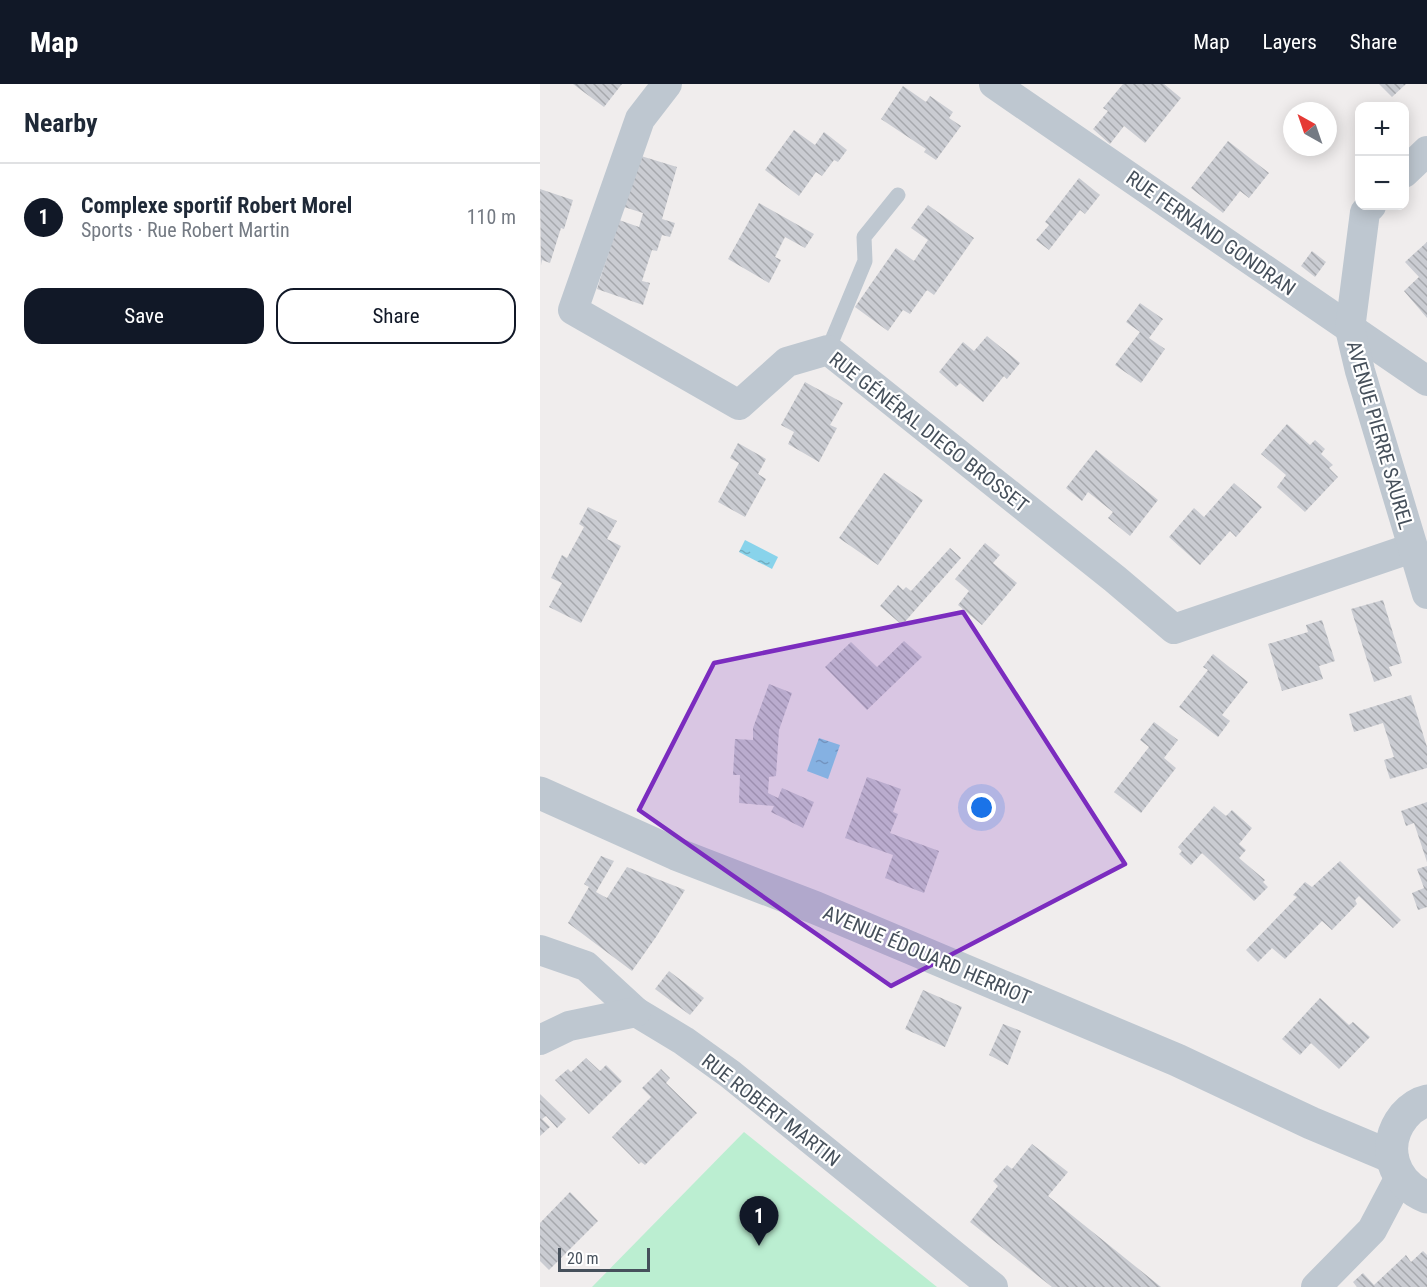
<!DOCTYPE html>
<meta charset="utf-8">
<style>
:root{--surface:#fff;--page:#f6f6f7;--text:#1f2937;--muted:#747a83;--line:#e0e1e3;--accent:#111827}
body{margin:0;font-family:"Roboto Condensed",sans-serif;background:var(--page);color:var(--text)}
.controls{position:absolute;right:18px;top:18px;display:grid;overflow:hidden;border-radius:12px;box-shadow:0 3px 15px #0003}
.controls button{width:54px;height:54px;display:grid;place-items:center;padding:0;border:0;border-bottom:2px solid var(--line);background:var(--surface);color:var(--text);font:30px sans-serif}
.compass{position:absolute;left:743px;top:18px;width:54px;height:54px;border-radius:50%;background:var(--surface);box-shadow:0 3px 15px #0003;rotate:320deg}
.scale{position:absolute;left:18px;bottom:15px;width:92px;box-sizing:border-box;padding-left:6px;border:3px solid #46505b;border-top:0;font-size:16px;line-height:21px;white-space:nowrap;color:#46505b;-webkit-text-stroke:4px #fff;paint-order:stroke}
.you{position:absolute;left:442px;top:724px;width:21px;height:21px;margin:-15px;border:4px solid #fff;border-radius:50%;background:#1a73e8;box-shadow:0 0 0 9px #1a73e833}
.badge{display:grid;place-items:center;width:39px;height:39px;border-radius:50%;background:var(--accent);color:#fff;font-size:20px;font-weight:700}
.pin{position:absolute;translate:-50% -50px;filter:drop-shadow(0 2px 3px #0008)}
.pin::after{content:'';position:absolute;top:32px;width:21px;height:18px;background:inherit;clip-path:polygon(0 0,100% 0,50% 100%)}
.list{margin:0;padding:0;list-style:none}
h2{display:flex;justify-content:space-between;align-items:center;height:78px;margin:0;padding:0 24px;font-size:26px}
h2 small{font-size:20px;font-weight:400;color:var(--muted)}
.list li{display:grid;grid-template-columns:39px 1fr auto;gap:18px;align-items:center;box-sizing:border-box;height:108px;padding:0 24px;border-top:2px solid var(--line)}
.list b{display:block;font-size:22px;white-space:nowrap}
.list p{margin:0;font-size:20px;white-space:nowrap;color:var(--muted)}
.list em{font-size:20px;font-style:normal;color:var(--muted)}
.actions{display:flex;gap:12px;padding:18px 24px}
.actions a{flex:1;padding:14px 0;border:2px solid var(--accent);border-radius:18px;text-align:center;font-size:21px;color:var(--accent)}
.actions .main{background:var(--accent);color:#fff}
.map{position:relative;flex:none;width:887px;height:1203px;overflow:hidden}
header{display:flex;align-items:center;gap:36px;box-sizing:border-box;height:84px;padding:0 30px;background:var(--accent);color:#fff}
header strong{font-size:28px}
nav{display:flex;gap:33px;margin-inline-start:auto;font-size:21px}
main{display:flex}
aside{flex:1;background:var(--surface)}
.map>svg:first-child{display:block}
.garden{fill:#bbeed1}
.water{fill:url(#water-ripples)}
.building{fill:url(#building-back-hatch)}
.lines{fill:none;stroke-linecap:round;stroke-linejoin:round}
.service{stroke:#bec7d0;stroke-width:15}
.minor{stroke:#bec7d0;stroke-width:30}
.tertiary{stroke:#bec7d0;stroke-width:33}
.marked{fill:#7b2cbf;fill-opacity:0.2;stroke:#7b2cbf;stroke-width:4.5;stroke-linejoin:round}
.labels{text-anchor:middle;stroke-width:4.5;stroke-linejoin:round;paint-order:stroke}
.street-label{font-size:20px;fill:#46505b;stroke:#fff}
</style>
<header>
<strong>Map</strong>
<nav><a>Map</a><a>Layers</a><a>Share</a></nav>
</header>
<main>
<aside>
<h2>Nearby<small></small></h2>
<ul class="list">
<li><span class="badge">1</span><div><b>Complexe sportif Robert Morel</b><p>Sports · Rue Robert Martin</p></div><em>110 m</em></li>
</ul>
<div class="actions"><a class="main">Save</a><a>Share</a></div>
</aside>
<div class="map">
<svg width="887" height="1203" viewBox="0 0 887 1203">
<defs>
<pattern id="water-ripples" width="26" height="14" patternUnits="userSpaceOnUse" patternTransform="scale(1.5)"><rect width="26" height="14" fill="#88d3eb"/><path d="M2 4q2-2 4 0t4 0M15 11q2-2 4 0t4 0" fill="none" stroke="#71aec1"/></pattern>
<pattern id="building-back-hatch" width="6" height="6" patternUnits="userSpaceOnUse" patternTransform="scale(1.5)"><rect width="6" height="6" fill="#caccd2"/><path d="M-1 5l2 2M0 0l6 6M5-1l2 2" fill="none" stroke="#a6a8ad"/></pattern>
</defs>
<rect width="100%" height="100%" fill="#f0eded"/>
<path class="garden" d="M204,1048L397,1203H52Z"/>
<g class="water">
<path d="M205,456L238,473L232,485L199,468Z"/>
<path d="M279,654L300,661L288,695L267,687Z"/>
</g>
<g class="building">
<path d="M33,0H82L64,23Z"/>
<path d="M583,0H624L641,14L605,59L584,42L570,60L553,45L568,27L563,24Z"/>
<path d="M839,0H866L852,13Z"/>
<path d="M363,2L386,18L390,12L413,28L409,34L421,42L396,76L384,68L386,65L341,35Z"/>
<path d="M254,46L275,61L284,48L307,66L298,78L294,76L282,92L276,88L259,112L225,86Z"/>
<path d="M688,57L729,89L709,114L700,107L683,129L651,104Z"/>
<path d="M101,72L137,83L122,135L135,139L130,153L122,151L117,167L112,166L102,197L110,199L103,221L57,205L79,136L99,143L103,129L84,123Z"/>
<path d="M539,94L560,111L545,130L540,126L509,166L496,156L509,141L505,138Z"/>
<path d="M0,105L33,116L24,145L21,144L10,179L2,176L1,181Z"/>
<path d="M219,119L274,150L265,164L245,153L235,173L241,176L229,199L188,175Z"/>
<path d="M388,121L434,154L394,211L387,206L370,230L363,226L348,247L315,223L356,164L374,177L388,156L371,144Z"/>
<path d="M887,158V234L864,207L879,193L865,178Z"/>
<path d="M772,167L786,178L775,193L761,182Z"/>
<path d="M600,219L623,235L609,254L625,265L601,299L575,281L600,248L586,238Z"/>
<path d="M447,252L480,279L467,295L464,292L443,318L420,299L416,303L399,288L423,258L434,267Z"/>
<path d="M265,298L303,319L290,341L297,344L279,378L248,360L254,348L241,341Z"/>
<path d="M747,340L770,361L775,356L785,365L781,370L793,381L789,384L798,393L765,428L737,403L746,391L721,370Z"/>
<path d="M198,359L226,375L218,390L226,395L205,433L178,418L199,379L190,374Z"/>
<path d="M556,366L618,416L590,452L568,434L573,428L548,408L542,417L526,404Z"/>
<path d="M344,389L383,416L338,481L299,454Z"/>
<path d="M694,399L722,423L696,453L690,447L660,481L629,453L654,424L664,433Z"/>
<path d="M48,423L77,437L67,455L81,462L41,539L9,523L22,499L11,494L22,471L27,474L44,443L39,440Z"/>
<path d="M445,459L460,471L453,479L477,499L442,541L418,521L429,507L415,495Z"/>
<path d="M410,464L421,474L362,541L340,522L358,501L363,506L366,503L371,507Z"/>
<path d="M843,516L862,579L849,583L852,592L834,598L811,525Z"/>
<path d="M782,536L795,577L779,582L783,595L742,607L728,560L768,548L766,541Z"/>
<path d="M364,557L382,573L327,626L285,583L311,558L337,583Z"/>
<path d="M673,570L708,598L682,631L690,637L678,653L639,623L668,586L663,583Z"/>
<path d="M229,600L252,609L239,646L236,692L229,693L228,709L238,714L242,704L274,718L263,744L231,728L234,722L199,719L200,691H193L195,655L213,656V644Z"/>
<path d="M871,611L887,663V684L850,695L844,676L854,673L843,639L814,648L809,630Z"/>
<path d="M614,638L638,656L624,674L636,684L601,729L574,708L609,663L600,656Z"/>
<path d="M327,693L361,705L353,728L358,730L350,749L399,767L384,809L345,794L353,771L305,754Z"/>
<path d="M887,718V778L874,739L866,742L861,727Z"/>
<path d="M674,722L686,732L692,726L712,744L699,760L706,766L699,774L725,796L723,798L728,803L714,817L662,769L651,781L639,770L642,767L638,763Z"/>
<path d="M61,772L74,777L56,808L67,814L87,783L145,806L116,853L92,887L28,839L49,803L44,800Z"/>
<path d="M800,777L861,836L853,844L819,812L815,816L817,820L792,846L782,837L745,875L732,864L718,878L706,866L757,813L753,811L765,798L772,803Z"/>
<path d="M887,782V823L878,826L872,809L884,804L877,785Z"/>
<path d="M129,887L164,914L150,931L115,905Z"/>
<path d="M383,906L422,923L405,963L365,945Z"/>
<path d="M780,914L809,941L813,938L830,953L799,985L771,959L760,971L742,955Z"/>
<path d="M463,940L481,947L468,981L449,971Z"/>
<path d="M46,974L60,987L66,981L82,997L49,1030L15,996L28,985L31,988Z"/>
<path d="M121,985L130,994L126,999L157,1029L105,1081L101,1078L99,1080L72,1053L111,1013L102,1004Z"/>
<path d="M0,1010L26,1035L17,1044L6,1032L2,1035L10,1043L0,1052Z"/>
<path d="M492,1060L528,1088L508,1112L621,1203H512L430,1138L458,1102L453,1097L467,1081L472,1085Z"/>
<path d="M30,1108L58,1137L9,1186L0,1177V1139Z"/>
<path d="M883,1167L887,1171V1203H817L813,1198L823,1189L834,1201L866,1171L871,1178Z"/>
</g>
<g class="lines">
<path class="service" d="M288,266L325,177L324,153L358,111"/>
<g class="minor">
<path d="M127,0L100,35L33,226L199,321L247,278L288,266L575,495L634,545L872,464"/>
<path d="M454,0L887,297"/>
<path d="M864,89L887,67"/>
<path d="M831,122L825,128L810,245L820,287L887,510"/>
<path d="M0,866L46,882L96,928L144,957L190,990L453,1203"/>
<path d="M0,956L29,942L96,928"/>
<path d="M776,1203L832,1146L860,1093"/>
</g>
<g class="tertiary">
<path d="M0,709L136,770L276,824L637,976L771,1039L852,1073"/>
<path d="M887,1017C878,1019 870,1025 864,1032C840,1062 853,1100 887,1113"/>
</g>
</g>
<path class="marked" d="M423,528L585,780L351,902L99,726L174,579Z"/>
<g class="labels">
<g class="street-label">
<text transform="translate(671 149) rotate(35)" y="7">RUE FERNAND GONDRAN</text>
<text transform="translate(389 348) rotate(38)" y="7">RUE GÉNÉRAL DIEGO BROSSET</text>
<text transform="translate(840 351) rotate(74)" y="7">AVENUE PIERRE SAUREL</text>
<text transform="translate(387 871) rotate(23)" y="7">AVENUE ÉDOUARD HERRIOT</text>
<text transform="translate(231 1026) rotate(38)" y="7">RUE ROBERT MARTIN</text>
</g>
</g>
</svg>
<div class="controls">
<button>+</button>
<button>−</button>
</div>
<svg class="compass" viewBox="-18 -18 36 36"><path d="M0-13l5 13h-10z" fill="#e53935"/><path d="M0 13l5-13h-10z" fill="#747a83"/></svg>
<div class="scale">20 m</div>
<div class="you"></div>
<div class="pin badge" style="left:219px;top:1162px">1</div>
</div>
</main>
